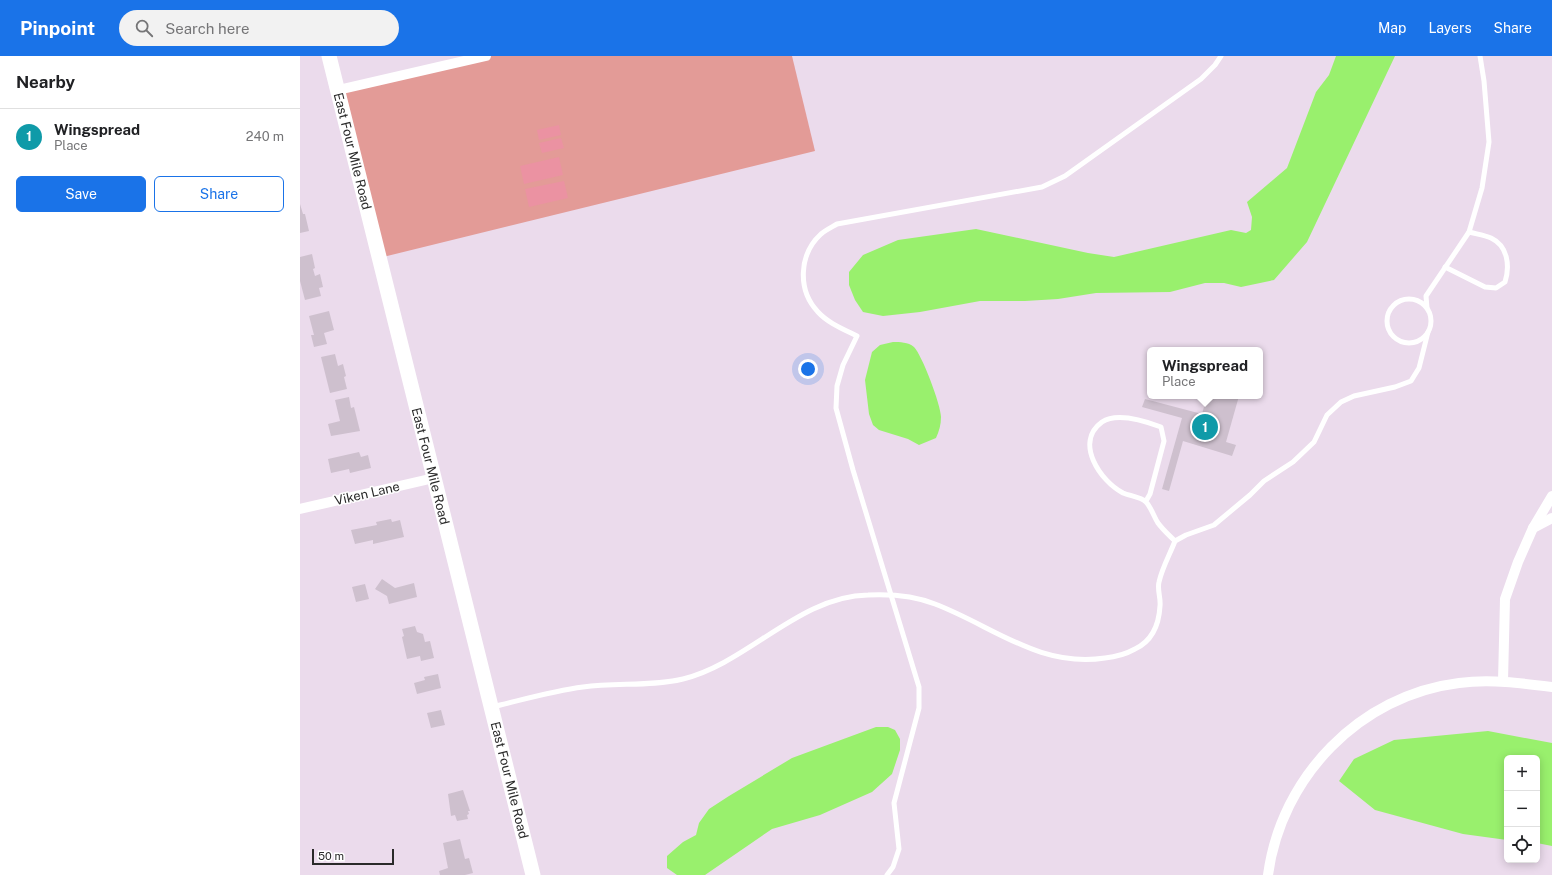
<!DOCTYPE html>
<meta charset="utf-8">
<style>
:root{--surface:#fff;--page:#f2f2f2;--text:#202124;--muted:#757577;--line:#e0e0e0;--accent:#1a73e8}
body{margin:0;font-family:"Public Sans",sans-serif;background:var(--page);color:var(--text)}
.controls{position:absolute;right:12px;bottom:12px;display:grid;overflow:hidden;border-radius:6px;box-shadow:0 2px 10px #0003}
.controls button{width:36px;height:36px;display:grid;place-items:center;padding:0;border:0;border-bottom:1px solid var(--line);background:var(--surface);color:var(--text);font:20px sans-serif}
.scale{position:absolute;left:12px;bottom:10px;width:82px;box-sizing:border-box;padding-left:4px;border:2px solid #2a2a2a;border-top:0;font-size:11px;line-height:14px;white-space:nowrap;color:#2a2a2a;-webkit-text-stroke:3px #fff;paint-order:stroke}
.you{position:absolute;left:508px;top:313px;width:14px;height:14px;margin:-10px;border:3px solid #fff;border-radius:50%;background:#1a73e8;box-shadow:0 0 0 6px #1a73e833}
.badge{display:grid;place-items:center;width:26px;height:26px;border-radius:50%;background:var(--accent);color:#fff;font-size:13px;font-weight:700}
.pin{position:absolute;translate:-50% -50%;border:2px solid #fff;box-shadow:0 1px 4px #0006}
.popup{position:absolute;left:847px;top:291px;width:116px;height:52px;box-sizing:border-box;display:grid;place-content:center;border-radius:6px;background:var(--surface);filter:drop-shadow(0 1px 3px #0005);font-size:13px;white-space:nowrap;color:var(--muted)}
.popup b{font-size:15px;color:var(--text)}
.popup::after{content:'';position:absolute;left:50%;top:100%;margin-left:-8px;border:8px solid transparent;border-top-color:var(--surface)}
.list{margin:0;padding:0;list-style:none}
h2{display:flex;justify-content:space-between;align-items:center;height:52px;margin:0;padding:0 16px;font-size:17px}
h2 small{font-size:13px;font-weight:400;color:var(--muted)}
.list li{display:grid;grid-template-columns:26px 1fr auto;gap:12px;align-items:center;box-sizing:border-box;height:56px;padding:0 16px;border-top:1px solid var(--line)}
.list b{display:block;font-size:15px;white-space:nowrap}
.list p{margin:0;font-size:13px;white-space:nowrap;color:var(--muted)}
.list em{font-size:13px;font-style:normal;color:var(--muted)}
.actions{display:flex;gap:8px;padding:12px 16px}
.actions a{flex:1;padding:9px 0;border:1px solid var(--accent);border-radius:6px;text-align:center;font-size:14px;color:var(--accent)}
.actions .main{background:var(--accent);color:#fff}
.icon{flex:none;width:22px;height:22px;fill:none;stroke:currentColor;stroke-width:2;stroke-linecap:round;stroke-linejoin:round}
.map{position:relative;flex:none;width:1252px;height:819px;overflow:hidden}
header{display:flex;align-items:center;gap:24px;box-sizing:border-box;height:56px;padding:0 20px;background:var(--accent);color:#fff}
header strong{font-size:19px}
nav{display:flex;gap:22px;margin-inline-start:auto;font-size:14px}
.search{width:280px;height:36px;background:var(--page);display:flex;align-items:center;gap:10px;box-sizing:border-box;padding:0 14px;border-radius:22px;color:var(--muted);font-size:15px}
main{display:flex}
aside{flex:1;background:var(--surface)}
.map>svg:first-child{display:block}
.green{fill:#e39b97}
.pitch{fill:#eb92a2}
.water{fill:#99f06d}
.building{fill:#cec0ce}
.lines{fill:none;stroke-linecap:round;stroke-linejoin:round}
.lane{stroke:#fff;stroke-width:5}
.street{stroke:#fff;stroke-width:10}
.secondary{stroke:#fff;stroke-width:15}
.labels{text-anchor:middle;stroke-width:3;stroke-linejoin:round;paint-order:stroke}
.street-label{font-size:13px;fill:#2a2a2a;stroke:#fff}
</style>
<header>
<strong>Pinpoint</strong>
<div class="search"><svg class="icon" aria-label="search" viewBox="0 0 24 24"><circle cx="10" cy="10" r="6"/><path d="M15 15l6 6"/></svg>Search here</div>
<nav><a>Map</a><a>Layers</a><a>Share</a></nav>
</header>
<main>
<aside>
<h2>Nearby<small></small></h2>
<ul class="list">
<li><span class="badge" style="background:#0f9aa8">1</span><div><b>Wingspread</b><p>Place</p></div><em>240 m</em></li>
</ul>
<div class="actions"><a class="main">Save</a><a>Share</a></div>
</aside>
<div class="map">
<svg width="1252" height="819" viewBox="0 0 1252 819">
<rect width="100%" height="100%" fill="#ebdbec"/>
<path class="green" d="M186,0H492L515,95L79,202L38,34Z"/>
<g class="pitch">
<path d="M259,69L261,79L239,84L237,74Z"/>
<path d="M261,82L264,92L242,97L239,87Z"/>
<path d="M259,101L263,119L224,128L220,110Z"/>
<path d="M264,125L268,142L229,151L225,133Z"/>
</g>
<g class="water">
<path d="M1036,0H1095L1007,186L974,224L941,231L924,227H905L870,236L796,237L758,243L725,245H680L620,256L583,260L563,256L555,244L549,229V216L563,199L598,184L676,173L788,197L814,201L931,174L946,177L951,174L952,161L947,146L987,112L1016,36L1029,19Z"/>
<path d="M593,286C600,286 608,286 614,291C622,299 641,349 641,361C641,369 639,375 636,382L619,389L608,383L579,374L573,369L569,358L565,324L572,296L580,289Z"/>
<path d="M576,671H588L595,674L600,683V694L592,718L572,736L520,759L472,773L405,819H377L367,812V800L383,786L396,779L399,767L409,753L429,740L492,702Z"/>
<path d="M1188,675L1252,687V790L1237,787V702H1207V784L1163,778L1075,754L1039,725L1054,703L1094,684Z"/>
</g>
<g class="building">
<path d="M0,148L3,158H5L9,175L0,177Z"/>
<path d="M12,198L15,212L13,213L15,220L20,218L23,231L19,232L21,240L5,244L0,225V201Z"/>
<path d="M29,255L34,274L24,277L27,288L14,291L11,279H14L9,260Z"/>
<path d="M35,298L38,310L43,308L46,320L44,321L47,333L30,337L21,301Z"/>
<path d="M907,340H939L926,386L936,389L932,400L883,385L869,435L862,433L882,362L842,351L845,343L902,358Z"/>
<path d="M49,341L51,352L54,351L60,375L31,380L28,368L40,365L35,344Z"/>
<path d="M59,396L61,401L68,399L71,412L50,417L49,413L31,417L28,403Z"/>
<path d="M91,463L92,466L100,464L104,481L73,488V484L55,488L51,474L77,469L76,466Z"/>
<path d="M82,523L95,532L114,527L117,541L89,548L87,540L75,533Z"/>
<path d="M65,528L69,543L56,546L52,531Z"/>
<path d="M115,570L117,576L123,578L125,586L130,585L134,602L121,605L120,600L107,603L102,581L104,580L102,573Z"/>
<path d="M138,618L141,632L117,638L114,627L125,624L124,621Z"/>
<path d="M141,654L145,669L131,672L127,657Z"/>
<path d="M163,734L170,755H168L169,758L167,759L168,763L157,765L155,759L151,760L148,738Z"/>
<path d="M160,783L165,803L169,802L173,817L165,819H140L139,815L148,812L143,787Z"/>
</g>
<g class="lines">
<g class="lane">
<path d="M1145,211L1185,231L1196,232L1205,226C1210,210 1208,190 1191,182C1184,179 1176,178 1169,176"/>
<circle cx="1109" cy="265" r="22"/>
<path d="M1127,252L1126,240L1169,176L1182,132L1189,86L1184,25L1180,0"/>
<path d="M846,445L850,438L864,385L861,371C845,365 817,356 802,366C774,386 800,425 823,437C830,440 841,441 846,446C851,451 854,461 858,467C863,474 869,479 875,485"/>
<path d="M192,651C222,644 252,635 283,631C316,626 350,631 383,623C448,607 499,540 568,539C589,538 615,540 635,548C693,570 739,612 805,602C815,601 826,598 835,593C852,585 859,568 860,550C861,542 857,534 859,526C862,512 870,498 875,485L886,479L914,469L950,439L964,425L993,406L1014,386L1027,359L1041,346L1054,340L1095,331L1111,325L1119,312L1128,276"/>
<path d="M587,819L593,811L599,793L594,747L619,652V631L553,414L536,352L537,330L543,309L557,280C543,273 528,267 518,256C497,234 499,198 521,178C526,174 532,171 537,168L742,131L765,120L901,23L915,9L921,0"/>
</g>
<g class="street">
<path d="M38,34L186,0"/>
<path d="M0,453L134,422"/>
<path d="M1233,472L1252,462"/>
<path d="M1203,625L1205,543L1218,506L1233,472L1252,440"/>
<path d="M968,819C981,721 1060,639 1159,627C1190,623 1221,627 1252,631"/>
</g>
<path class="secondary" d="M29,0L233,819"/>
</g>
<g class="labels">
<g class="street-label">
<text transform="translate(53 95) rotate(76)" y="5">East Four Mile Road</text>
<text transform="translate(131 410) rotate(76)" y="5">East Four Mile Road</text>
<text transform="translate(67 437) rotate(-13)" y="5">Viken Lane</text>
<text transform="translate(210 724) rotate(76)" y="5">East Four Mile Road</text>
</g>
</g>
</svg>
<div class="controls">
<button>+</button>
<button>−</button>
<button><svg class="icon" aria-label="locate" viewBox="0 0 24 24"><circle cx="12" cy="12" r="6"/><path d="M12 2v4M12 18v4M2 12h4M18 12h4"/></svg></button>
</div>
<div class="scale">50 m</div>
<div class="you"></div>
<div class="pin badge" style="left:905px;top:371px;background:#0f9aa8">1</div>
<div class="popup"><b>Wingspread</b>Place</div>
</div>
</main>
